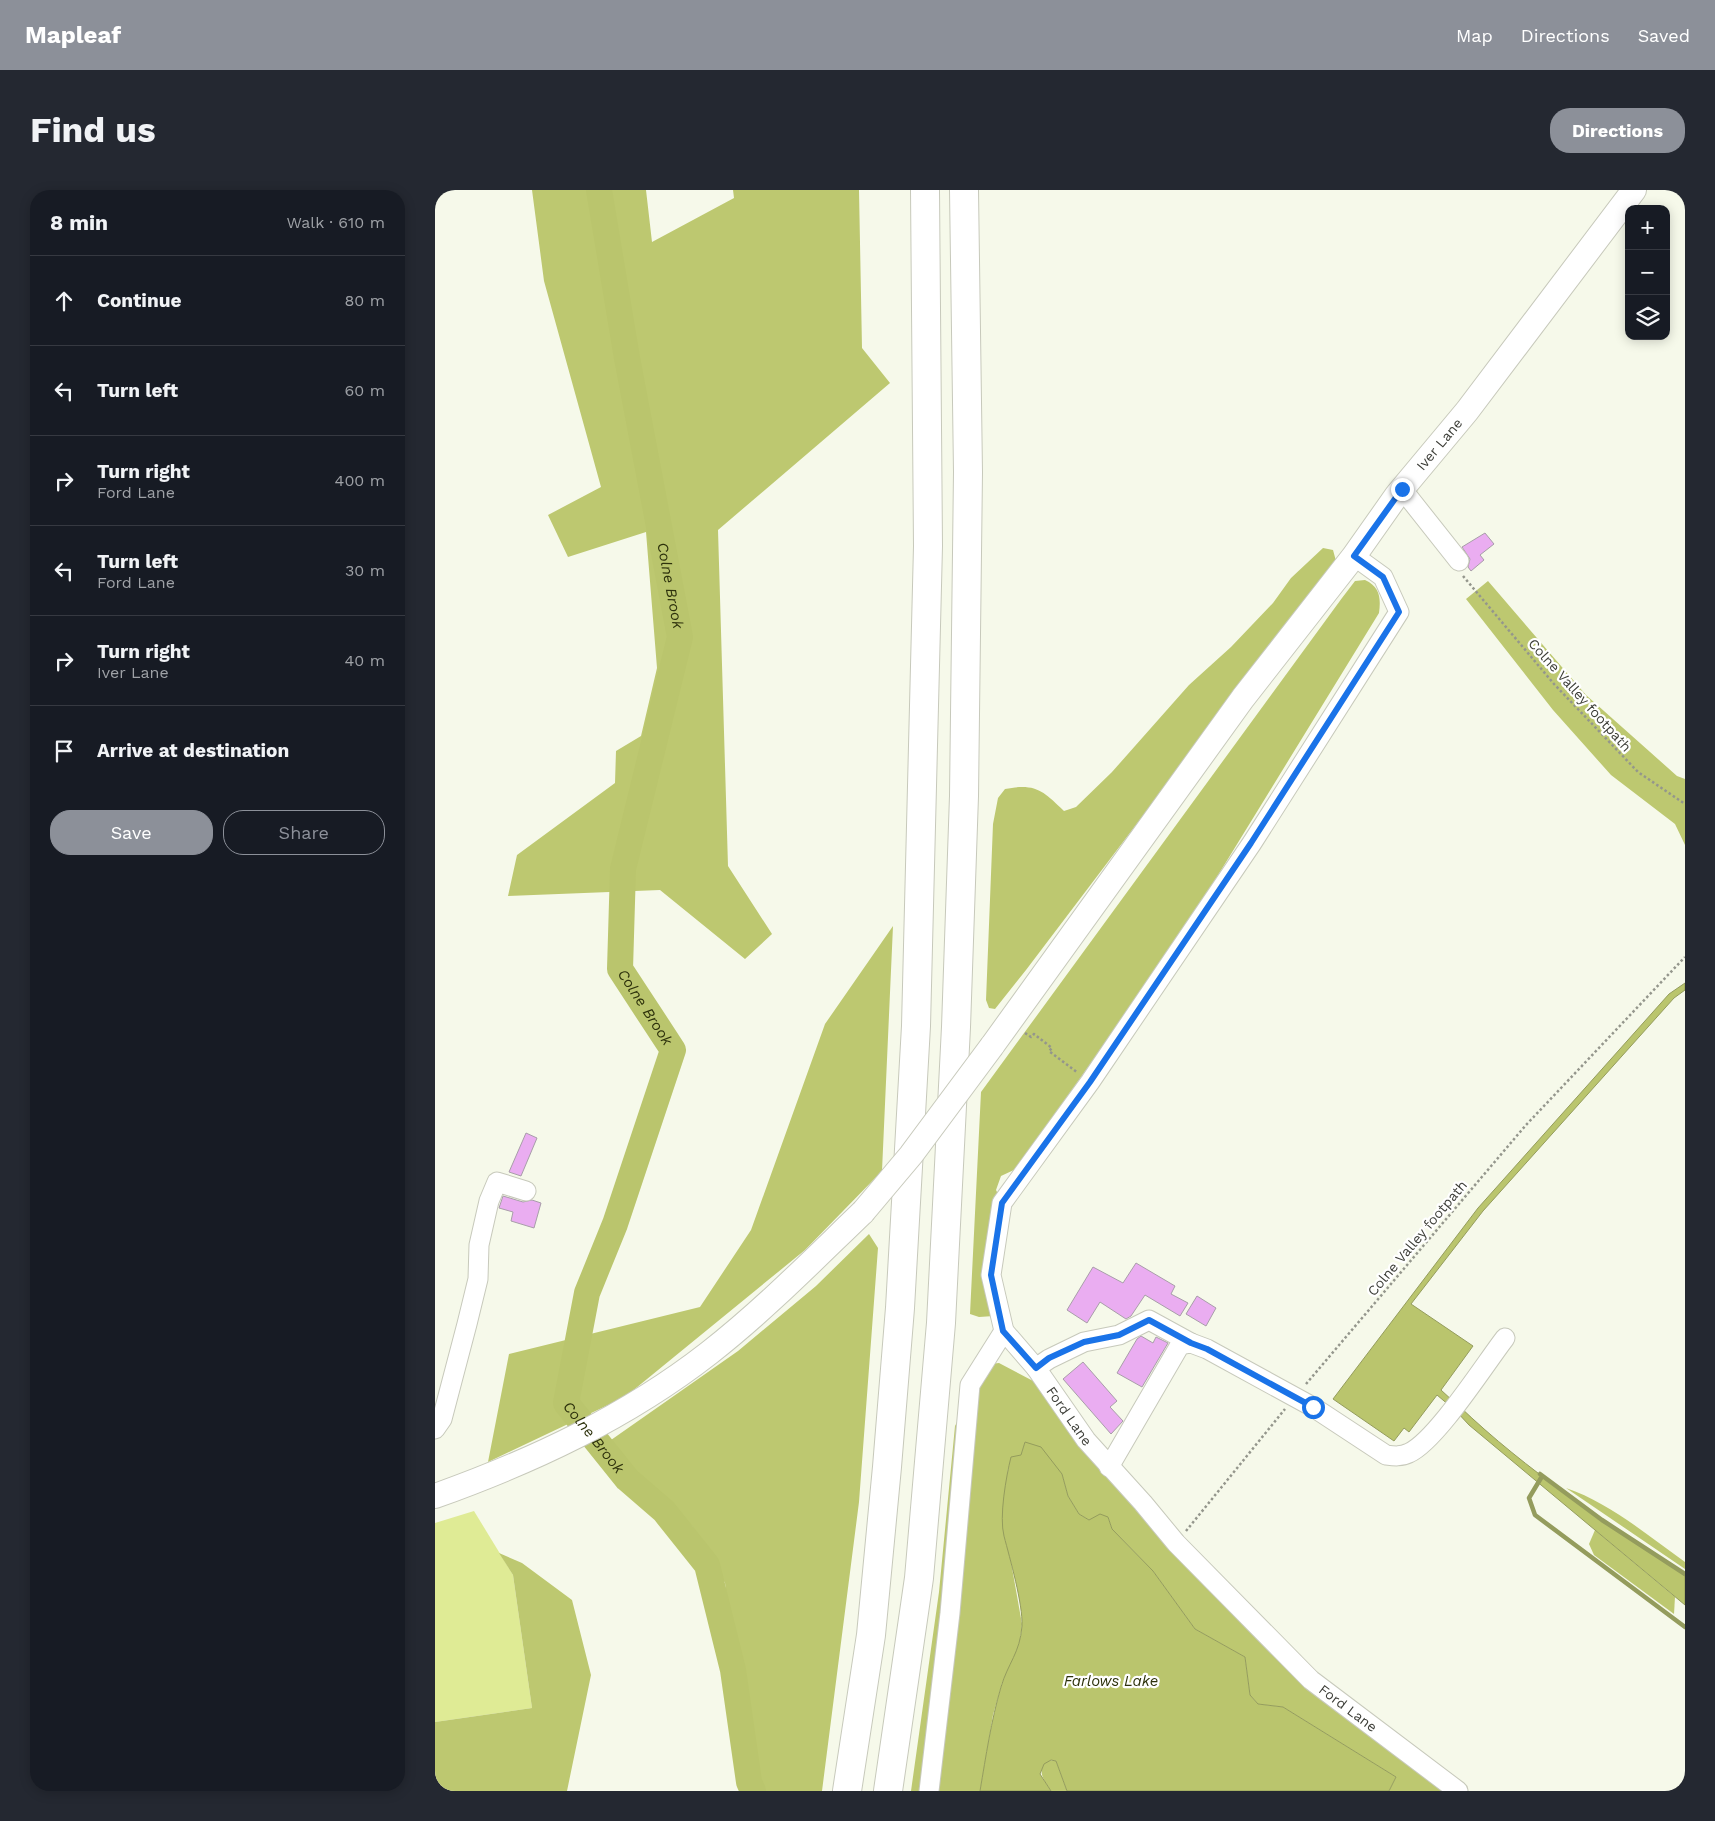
<!DOCTYPE html>
<meta charset="utf-8">
<style>
:root{--surface:#171b24;--page:#242831;--text:#f1f3f6;--muted:#9ea1a6;--line:#363941;--accent:#8c9099}
body{margin:0;font-family:"Work Sans",sans-serif;background:var(--page);color:var(--text)}
.controls{position:absolute;right:15px;top:15px;display:grid;overflow:hidden;border-radius:10px;box-shadow:0 2px 12px #0003}
.controls button{width:45px;height:45px;display:grid;place-items:center;padding:0;border:0;border-bottom:1px solid var(--line);background:var(--surface);color:var(--text);font:25px sans-serif}
.stop{position:absolute;width:15px;height:15px;margin:-11px;border:4px solid #1a73e8;border-radius:50%;background:#fff}
.stop.end{background:#1a73e8;border-color:#fff;box-shadow:0 1px 5px #0008}
.list{margin:0;padding:0;list-style:none}
h2{display:flex;justify-content:space-between;align-items:center;height:65px;margin:0;padding:0 20px;font-size:21px}
h2 small{font-size:16px;font-weight:400;color:var(--muted)}
.list li{display:grid;grid-template-columns:32px 1fr auto;gap:15px;align-items:center;box-sizing:border-box;height:90px;padding:0 20px;border-top:1px solid var(--line)}
.list b{display:block;font-size:19px;white-space:nowrap}
.list p{margin:0;font-size:16px;white-space:nowrap;color:var(--muted)}
.list em{font-size:16px;font-style:normal;color:var(--muted)}
.actions{display:flex;gap:10px;padding:15px 20px}
.actions a{flex:1;padding:11px 0;border:1px solid var(--accent);border-radius:20px;text-align:center;font-size:18px;color:var(--accent)}
.actions .main{background:var(--accent);color:#fff}
.icon{flex:none;width:28px;height:28px;fill:none;stroke:currentColor;stroke-width:2;stroke-linecap:round;stroke-linejoin:round}
.map{position:relative;flex:none;width:1250px;height:1601px;overflow:hidden;border-radius:20px}
header{display:flex;align-items:center;gap:30px;box-sizing:border-box;height:70px;padding:0 25px;background:var(--accent);color:#fff}
header strong{font-size:24px}
nav{display:flex;gap:28px;margin-inline-start:auto;font-size:18px}
.intro{display:flex;align-items:center;justify-content:space-between;box-sizing:border-box;height:120px;padding:0 30px}
h1{margin:0;font-size:35px}
.button{padding:12px 22px;border-radius:20px;background:var(--accent);color:#fff;font-size:18px;font-weight:700}
main{display:flex;gap:30px;padding:0 30px}
aside{flex:1;background:var(--surface);border-radius:20px;box-shadow:0 2px 12px #0003}
.map>svg:first-child{display:block}
.green{fill:#dfeb95}
.forest{fill:#bdc870}
.water{fill:#bac56d;stroke:#949c5d}
.lines{fill:none;stroke-linecap:round;stroke-linejoin:round}
.stream{stroke:#949c5d;stroke-width:4.5}
.river{stroke:#bac56d;stroke-width:26}
.building{fill:#eaadf1;stroke:#a89ea9}
.minor-casing{stroke:#c7c9bb;stroke-width:21}
.major-casing{stroke:#c7c9bb;stroke-width:26}
.highway-casing{stroke:#c7c9bb;stroke-width:30}
.path{stroke:#94968c;stroke-width:2.5;stroke-dasharray:2.5 2.5;stroke-linecap:butt}
.minor{stroke:#fff;stroke-width:19}
.major{stroke:#fff;stroke-width:24}
.highway{stroke:#fff;stroke-width:28}
.major-bridge-casing{stroke:#c7c9bb;stroke-width:26;stroke-linecap:butt}
.major-bridge{stroke:#fff;stroke-width:24}
.route{stroke:#1a73e8;stroke-width:6}
.labels{text-anchor:middle;stroke-width:4.5;stroke-linejoin:round;paint-order:stroke}
.street-label{font-size:14px;fill:#3c3d37;stroke:#fff}
.water-label{font-size:15px;font-style:italic;fill:#2e320c;stroke:#fff}
</style>
<header>
<strong>Mapleaf</strong>
<nav><a>Map</a><a>Directions</a><a>Saved</a></nav>
</header>
<div class="intro"><h1>Find us</h1><a class="button">Directions</a></div>
<main>
<aside>
<h2>8 min<small>Walk · 610 m</small></h2>
<ul class="list">
<li><svg class="icon" aria-label="ahead" viewBox="0 0 24 24"><path d="M12 20V5M6 11l6-6 6 6"/></svg><div><b>Continue</b></div><em>80 m</em></li>
<li><svg class="icon" aria-label="left" viewBox="0 0 24 24"><path d="M17 20v-9H6M10 6l-5 5 5 5"/></svg><div><b>Turn left</b></div><em>60 m</em></li>
<li><svg class="icon" aria-label="right" viewBox="0 0 24 24"><path d="M7 20v-9h11M14 6l5 5-5 5"/></svg><div><b>Turn right</b><p>Ford Lane</p></div><em>400 m</em></li>
<li><svg class="icon" aria-label="left" viewBox="0 0 24 24"><path d="M17 20v-9H6M10 6l-5 5 5 5"/></svg><div><b>Turn left</b><p>Ford Lane</p></div><em>30 m</em></li>
<li><svg class="icon" aria-label="right" viewBox="0 0 24 24"><path d="M7 20v-9h11M14 6l5 5-5 5"/></svg><div><b>Turn right</b><p>Iver Lane</p></div><em>40 m</em></li>
<li><svg class="icon" aria-label="arrive" viewBox="0 0 24 24"><path d="M6 21V4h12l-3 4 3 4H6"/></svg><div><b>Arrive at destination</b></div></li>
</ul>
<div class="actions"><a class="main">Save</a><a>Share</a></div>
</aside>
<div class="map">
<svg width="1250" height="1601" viewBox="0 0 1250 1601">
<rect width="100%" height="100%" fill="#f6f9ea"/>
<path class="green" d="M39,1321L78,1385L97,1518L0,1532V1333Z"/>
<g class="forest">
<path d="M97,0H211L217,52L299,8L298,0H424L427,158L455,193L283,340L293,676L337,744L310,769L225,700L73,706L82,665L180,593L181,561L206,546L222,478L211,342L133,367L113,325L166,297L109,91Z"/>
<path d="M888,358L898,360L901,371L591,780L560,819L554,818L551,810L558,634L563,608L570,599C601,593 608,601 629,621L641,617L677,582L754,495L796,457L838,413L856,388Z"/>
<path d="M930,390C945,397 946,408 944,423L745,747L581,979L566,986L561,1000L567,1012L559,1126L544,1127L535,1124L546,902L907,408L920,391Z"/>
<path d="M1053,391L1151,505L1242,586L1250,589V655L1240,634L1176,585L1118,520L1031,409Z"/>
<path d="M458,736L447,981L370,1060L190,1207L53,1272L74,1164L265,1117L316,1040L390,834Z"/>
<path d="M434,1044L443,1058L424,1312L387,1601H325L305,1510L290,1393L257,1336L197,1285L176,1250L303,1161L381,1096Z"/>
<path d="M564,1173L600,1192L874,1491L1020,1601H954L961,1587L848,1517L823,1514L815,1505L810,1467L760,1439L718,1381L677,1339L673,1327L654,1330L644,1324L633,1306L627,1284L590,1252L586,1266L573,1278L569,1345L574,1361L587,1434L584,1458L567,1493L558,1525L545,1601H476L504,1402L520,1236L548,1182L555,1174Z"/>
<path d="M1131,1298C1175,1313 1212,1345 1250,1372V1379Z"/>
<path d="M1160,1340L1240,1407L1239,1424L1159,1365L1154,1354Z"/>
<path d="M64,1363L87,1373L137,1410L156,1485L132,1601H0V1532L97,1518L78,1385Z"/>
<path d="M612,1570L621,1571L632,1601H616C609,1590 601,1581 612,1570Z"/>
</g>
<g class="water">
<path d="M1250,793V800L1239,808L1048,1021L976,1114L1038,1156L1006,1200L1019,1212L1015,1216L1002,1205L974,1242L969,1238L959,1251L898,1209L1043,1018L1234,804Z"/>
<path d="M1024,1216C1092,1281 1171,1333 1250,1384V1415L1034,1235L1021,1221Z"/>
<path d="M590,1252L606,1257L627,1284L633,1306L644,1324L654,1330L665,1324L673,1327L677,1339L718,1381L760,1439L810,1467L815,1505L823,1514L848,1517L961,1587L954,1601H632L621,1571L616,1570L609,1574L605,1584L616,1601H545C551,1566 556,1531 566,1497C573,1473 585,1463 587,1436C588,1414 575,1369 569,1346C564,1327 571,1287 576,1267L586,1265Z"/>
</g>
<g class="lines">
<g class="stream">
<path d="M1105,1284L1167,1330L1250,1384"/>
<path d="M1106,1288L1094,1308L1100,1325L1250,1437"/>
</g>
<path class="river" id="s1" d="M164,0L192,168L245,447L188,679L185,779L238,860L180,1034L152,1103L131,1213L192,1289L229,1321L272,1375L298,1480L314,1592L318,1601"/>
</g>
<g class="building">
<path d="M1050,343L1059,354L1045,365L1049,370L1036,381L1033,377L1035,369L1027,357Z"/>
<path d="M91,943L102,948L86,986L74,982Z"/>
<path d="M68,1006L88,1012L97,1010L106,1013L99,1038L76,1031L78,1022L64,1018Z"/>
<path d="M701,1073L740,1096L736,1104L753,1113L745,1126L710,1105L696,1126L691,1129L665,1112L652,1133L632,1120L658,1077L688,1093Z"/>
<path d="M762,1106L781,1118L771,1136L751,1124Z"/>
<path d="M706,1146L718,1153L721,1147L733,1153L707,1197L682,1183L702,1149Z"/>
<path d="M648,1172L682,1211L675,1217L688,1231L676,1244L628,1189Z"/>
</g>
<g class="lines">
<g class="minor-casing">
<g id="minor">
<path d="M967,299L1024,371"/>
<path id="s2" d="M919,366L948,387L964,422L817,653L655,892L567,1013L556,1085L569,1141L601,1178L651,1250L708,1313L741,1353L876,1490L1023,1601"/>
<path d="M601,1178L614,1169L649,1152L684,1145L714,1130L756,1153"/>
<path d="M0,1239L7,1229L32,1134L43,1089L44,1055L54,1011L62,992L91,1001"/>
<path d="M674,1277L745,1155L756,1153L772,1159L878,1217L951,1265C959,1266 966,1267 974,1263C1001,1251 1050,1174 1070,1148"/>
<path d="M494,1601L515,1423L535,1195L569,1141"/>
</g>
</g>
<g class="major-casing">
<g id="major">
<path id="s3" d="M557,856L808,508L919,366L962,305L1032,221L1199,0"/>
<path d="M0,1306C98,1271 192,1227 274,1163C329,1120 378,1070 428,1022"/>
</g>
</g>
<g class="highway-casing">
<g id="highway">
<path d="M412,1601L436,1445L452,1277L465,1118L481,836L493,356L490,0"/>
<path d="M453,1601L484,1388L506,1133L521,837L529,606L533,282L529,0"/>
</g>
</g>
<g class="path">
<path d="M1028,386L1119,494L1203,582L1250,614"/>
<path d="M590,843L596,847L599,844L617,858L614,861L643,883"/>
<path d="M871,1194L1091,935L1250,767"/>
<path d="M751,1341L850,1219"/>
</g>
<use href="#minor" class="minor"/>
<use href="#major" class="major"/>
<use href="#highway" class="highway"/>
<g class="major-bridge-casing">
<path id="major-bridge" d="M428,1022L476,965L557,856"/>
</g>
<use href="#major-bridge" class="major-bridge"/>
</g>
<g class="lines">
<path class="route" d="M878,1217L772,1159L756,1153L714,1130L684,1145L649,1152L614,1168L601,1178L568,1141L556,1085L567,1013L655,892L816,653L964,422L948,387L919,366L967,299"/>
</g>
<g class="labels">
<g class="street-label">
<text dy="5" stroke="none"><textPath href="#s3" startOffset="750">Iver Lane</textPath></text>
<text transform="translate(1145 505) rotate(48)" y="5">Colne Valley footpath</text>
<text transform="translate(982 1048) rotate(-50)" y="5">Colne Valley footpath</text>
<text dy="5" stroke="none"><textPath href="#s2" startOffset="1024">Ford Lane</textPath></text>
<text dy="5" stroke="none"><textPath href="#s2" startOffset="1429">Ford Lane</textPath></text>
</g>
<g class="water-label">
<text dy="5" stroke="none"><textPath href="#s1" startOffset="402">Colne Brook</textPath></text>
<text dy="5" stroke="none"><textPath href="#s1" startOffset="839">Colne Brook</textPath></text>
<text dy="5" stroke="none"><textPath href="#s1" startOffset="1304">Colne Brook</textPath></text>
<text x="676" y="1496">Farlows Lake</text>
</g>
</g>
</svg>
<div class="controls">
<button>+</button>
<button>−</button>
<button><svg class="icon" aria-label="layers" viewBox="0 0 24 24"><path d="M12 4l9 5-9 5-9-5zM3 14l9 5 9-5"/></svg></button>
</div>
<div class="stop" style="left:878px;top:1217px"></div>
<div class="stop end" style="left:967px;top:299px"></div>
</div>
</main>
